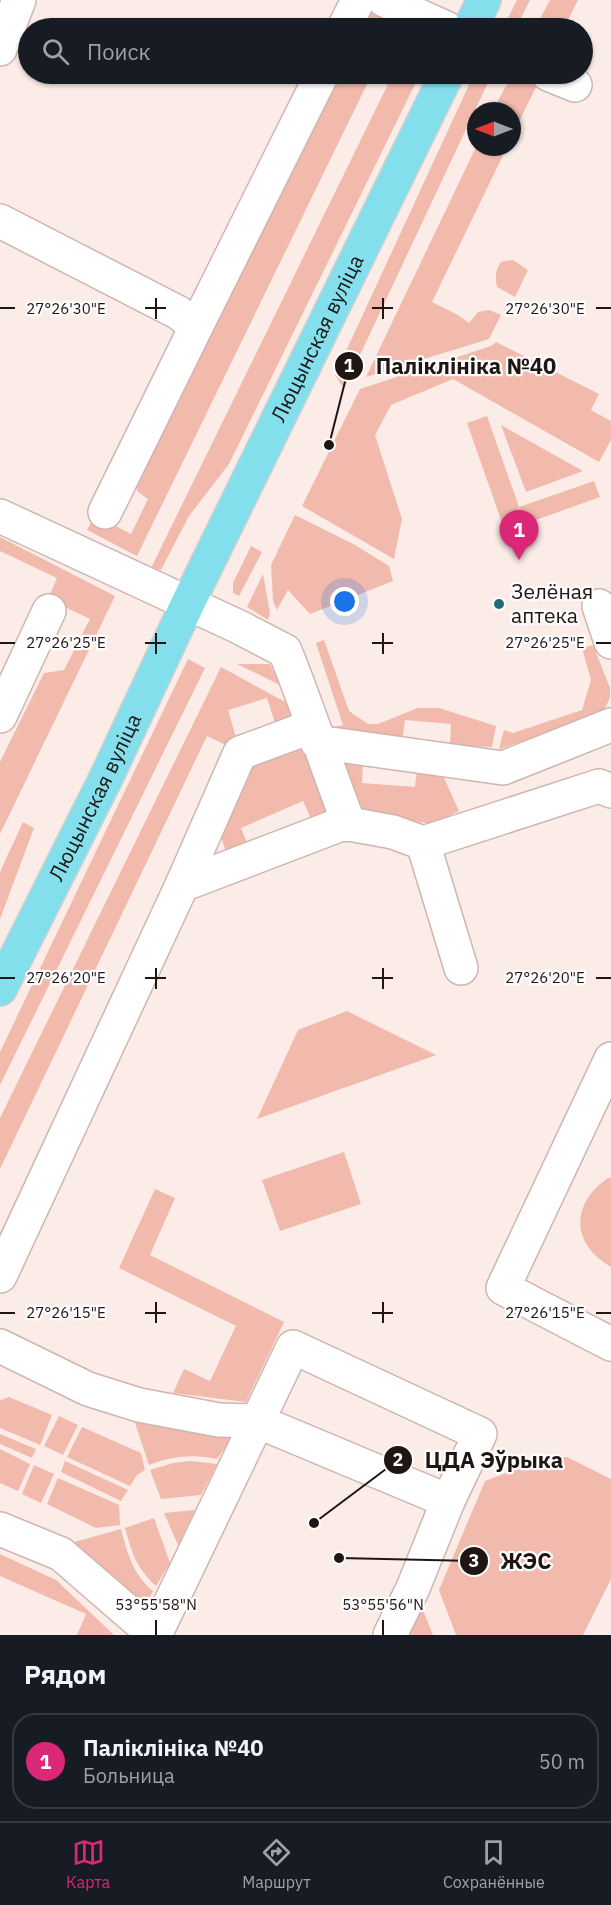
<!DOCTYPE html>
<html lang="ru">
<meta charset="utf-8">
<style>
:root{--surface:#171b24;--page:#20242c;--text:#f1f3f6;--muted:#9ea1a6;--line:#363941;--accent:#db2777}
body{margin:0;font-family:"IBM Plex Sans",sans-serif;background:var(--page);color:var(--text)}
.compass{position:absolute;left:467px;top:102px;width:54px;height:54px;border-radius:50%;background:var(--surface);box-shadow:0 2px 4px #0004;rotate:270deg}
.you{position:absolute;left:345px;top:602px;width:21px;height:21px;margin:-15px;border:4px solid #fff;border-radius:50%;background:#1a73e8;box-shadow:0 0 0 9px #1a73e833}
.badge{display:grid;place-items:center;width:39px;height:39px;border-radius:50%;background:var(--accent);color:#fff;font-size:20px;font-weight:700}
.pin{position:absolute;translate:-50% -50px;filter:drop-shadow(0 2px 3px #0008)}
.pin::after{content:'';position:absolute;top:32px;width:21px;height:18px;background:inherit;clip-path:polygon(0 0,100% 0,50% 100%)}
.list{margin:0;padding:0;list-style:none}
h2{display:flex;justify-content:space-between;align-items:center;height:78px;margin:0;padding:0 24px;font-size:26px}
h2 small{font-size:20px;font-weight:400;color:var(--muted)}
.list li{display:grid;grid-template-columns:39px 1fr auto;gap:18px;align-items:center;box-sizing:border-box;height:96px;margin:0 12px 12px;padding:0 12px;border:2px solid var(--line);border-radius:24px}
.list b{display:block;font-size:22px;white-space:nowrap}
.list p{margin:0;font-size:20px;white-space:nowrap;color:var(--muted)}
.list em{font-size:20px;font-style:normal;color:var(--muted)}
.icon{flex:none;width:33px;height:33px;fill:none;stroke:currentColor;stroke-width:2;stroke-linecap:round;stroke-linejoin:round}
.map{position:relative;flex:none;width:611px;height:1635px;overflow:hidden}
.search{position:absolute;background:var(--surface);box-shadow:0 2px 4px #0004;left:18px;right:18px;top:18px;height:66px;display:flex;align-items:center;gap:15px;box-sizing:border-box;padding:0 21px;border-radius:33px;color:var(--muted);font-size:22px}
.sheet{height:186px;background:var(--surface)}
nav{display:flex;justify-content:space-around;align-items:center;box-sizing:border-box;height:84px;border-top:2px solid var(--line);background:var(--surface);font-size:16px;color:var(--muted)}
nav a{display:grid;justify-items:center;gap:3px}
nav .on{color:var(--accent)}
.map>svg:first-child{display:block}
.green{fill:#f1baac}
.lines{fill:none;stroke-linecap:round;stroke-linejoin:round}
.minor-casing{stroke:#cfb5af;stroke-width:36}
.major-casing{stroke:#d2d0d0;stroke-width:36}
.minor{stroke:#fff;stroke-width:33}
.major{stroke:#84dfec;stroke-width:33}
.ticks{fill:none;stroke:#1f1614;stroke-width:2}
.poi-dot{fill:#226b77;stroke:#fdfdfd;stroke-width:2}
.labels{text-anchor:middle;stroke-width:4.5;stroke-linejoin:round;paint-order:stroke}
.street-label{font-size:21px;fill:#1f1614;stroke:#fdfdfd}
.poi-label{font-size:21px;fill:#1f1614;stroke:#fdfdfd;text-anchor:start}
.ticks-label{font-size:15px;text-anchor:middle;fill:#1f1614;stroke:#fdfdfd;stroke-width:4.5;stroke-linejoin:round;paint-order:stroke}
.leader{fill:none;stroke:#1f1614;stroke-width:2}
.callout-dot{fill:#1f1614;stroke:#fdfdfd;stroke-width:2}
.mark-label{font-size:18px;text-anchor:middle;font-weight:bold;fill:#fff}
.callout-label{font-size:22px;text-anchor:middle;font-weight:bold;fill:#1f1614;stroke:#fdfdfd;stroke-width:4.5;stroke-linejoin:round;paint-order:stroke}
</style>
<div class="map">
<svg width="611" height="1635" viewBox="0 0 611 1635">
<rect width="100%" height="100%" fill="#fcece8"/>
<g class="green">
<path d="M371,0H408L394,28H357Z"/>
<path d="M517,0H530L516,28H503Z"/>
<path d="M550,0H578L564,28H535Z"/>
<path d="M335,74H372L137,556L87,530L95,515L131,534L148,499L137,491V482Z"/>
<path d="M393,74H420L229,464L189,516L161,570L151,568Z"/>
<path d="M474,74H492L344,389L335,375Z"/>
<path d="M523,75L537,85L512,136V111H494C501,95 505,80 523,75Z"/>
<path d="M476,147H507L432,302L458,315L469,323L478,312L489,310L501,315L489,339L366,377Z"/>
<path d="M513,260L528,270L515,297L497,287C495,277 495,270 501,262Z"/>
<path d="M496,342L599,394L591,410L611,421V440L599,462L453,379L391,405L375,435L402,519L394,559L302,506L360,389L491,346Z"/>
<path d="M487,416L519,507L594,481L600,497L505,531L467,423Z"/>
<path d="M501,425L583,471L526,492Z"/>
<path d="M295,515L355,545L389,566L393,581L310,614L288,590L277,610L273,601L271,565Z"/>
<path d="M0,537L115,596L0,834V762L44,673L64,670L90,619L48,599L57,578L0,551Z"/>
<path d="M251,546L262,552L239,596L233,593V583Z"/>
<path d="M263,574L270,613L268,620L247,607Z"/>
<path d="M324,640L349,711L368,724H378L418,708H439L496,726L492,747L450,745L451,724L405,720L402,742L327,729L343,725L316,643Z"/>
<path d="M593,645L610,688V698L605,708L591,719L499,749L504,730L513,733L582,710L591,680L582,648Z"/>
<path d="M188,659L205,668L0,1085V1052Z"/>
<path d="M237,664H270L280,685Z"/>
<path d="M221,667L289,704C294,716 285,722 277,729L267,698L228,710L237,741L230,747L207,736L0,1169V1118Z"/>
<path d="M306,747L329,810L324,820L313,823L303,801L241,828L250,850L226,852L219,831L256,755Z"/>
<path d="M343,760L363,762L362,783L415,787L417,768L440,769L459,811L432,824L364,813Z"/>
<path d="M23,822L34,828L0,919V872Z"/>
<path d="M347,1011L436,1055L257,1119L298,1030Z"/>
<path d="M344,1152L361,1204L280,1231L262,1180Z"/>
<path d="M608,1178H611V1267C571,1244 570,1204 608,1178Z"/>
<path d="M155,1189L175,1198L150,1255L284,1322L246,1402L173,1393L184,1369L210,1381L236,1326L119,1268Z"/>
<path d="M9,1397L52,1415L40,1445L0,1428V1400Z"/>
<path d="M59,1416L78,1425L63,1455L44,1446Z"/>
<path d="M134,1420L230,1435L229,1442L217,1459C193,1454 172,1456 149,1465Z"/>
<path d="M82,1427L141,1453L145,1470L137,1475L130,1486L67,1457Z"/>
<path d="M0,1434L36,1449L32,1458L0,1444Z"/>
<path d="M0,1449L30,1464L18,1491L0,1483Z"/>
<path d="M567,1457L611,1479V1579L583,1635H456L439,1590L485,1481L546,1458Z"/>
<path d="M65,1461L128,1490L121,1501L61,1472Z"/>
<path d="M190,1461L217,1464L201,1495L161,1499L150,1470L173,1463Z"/>
<path d="M34,1465L54,1474L41,1503L22,1494Z"/>
<path d="M58,1478L119,1505L120,1525L96,1528L47,1504Z"/>
<path d="M195,1510L178,1545L164,1513Z"/>
<path d="M154,1518L170,1563L156,1586C136,1568 132,1553 125,1528Z"/>
<path d="M121,1529C127,1552 133,1575 153,1591L140,1616L71,1543Z"/>
<path d="M0,1554L56,1580L114,1635H77L86,1614L0,1576Z"/>
<path d="M421,1605L433,1635H406Z"/>
</g>
<g class="lines">
<g class="minor-casing">
<g id="minor">
<path d="M384,0L446,28"/>
<path d="M344,28L358,0"/>
<path d="M0,49L19,0"/>
<path d="M548,74L575,85"/>
<path d="M0,221L179,313L196,327L322,74"/>
<path d="M105,512L196,327"/>
<path d="M0,516L239,627L285,651C308,708 327,767 349,824"/>
<path d="M599,606L611,642"/>
<path d="M0,716L49,611"/>
<path d="M317,742L503,768L611,725"/>
<path d="M423,843L461,968"/>
<path d="M182,885L240,753L313,726"/>
<path d="M611,1059L503,1288L611,1344"/>
<path d="M0,1276L182,885L339,825L349,824L393,832L423,843L599,786L611,791"/>
<path d="M0,1346L88,1389L139,1405L219,1420L257,1421L448,1501"/>
<path d="M0,1529L61,1554L143,1625L151,1635"/>
<path d="M155,1635L293,1347L480,1434L448,1501L413,1588L390,1635"/>
</g>
</g>
<g class="major-casing">
<g id="major">
<path d="M470,28L484,0"/>
<path id="s1" d="M0,989L105,780L188,603L447,74"/>
</g>
</g>
<use href="#minor" class="minor"/>
<use href="#major" class="major"/>
</g>
<path class="ticks" d="M156,298V319M383,298V319M0,308H15M145,308H166M372,308H393M596,308H611M156,633V654M383,633V654M0,643H15M145,643H166M372,643H393M596,643H611M156,968V989M383,968V989M0,978H15M145,978H166M372,978H393M596,978H611M156,1302V1323M383,1302V1323M0,1313H15M145,1313H166M372,1313H393M596,1313H611M156,1620V1635M383,1620V1635"/>
<circle class="poi-dot" cx="499" cy="604" r="6"/>
<g class="labels">
<g class="street-label">
<text dy="7" stroke="none"><textPath href="#s1" startOffset="724">Люцынская вуліца</textPath></text>
<text dy="7" stroke="none"><textPath href="#s1" startOffset="214">Люцынская вуліца</textPath></text>
</g>
<g class="poi-label">
<text x="511" y="599">Зелёная<tspan x="511" dy="24">аптека</tspan></text>
</g>
</g>
<g class="ticks-label">
<text x="545" y="314">27°26'30"E</text>
<text x="66" y="314">27°26'30"E</text>
<text x="545" y="648">27°26'25"E</text>
<text x="66" y="648">27°26'25"E</text>
<text x="66" y="983">27°26'20"E</text>
<text x="545" y="983">27°26'20"E</text>
<text x="66" y="1318">27°26'15"E</text>
<text x="545" y="1318">27°26'15"E</text>
<text x="156" y="1610">53°55'58"N</text>
<text x="383" y="1610">53°55'56"N</text>
</g>
<path class="leader" d="M329 445L349 366M314 1523L398 1460M339 1558L474 1561"/>
<g class="callout-dot">
<circle cx="329" cy="445" r="6"/>
<circle cx="314" cy="1523" r="6"/>
<circle cx="339" cy="1558" r="6"/>
<circle cx="349" cy="366" r="15"/>
<circle cx="398" cy="1460" r="15"/>
<circle cx="474" cy="1561" r="15"/>
</g>
<g class="mark-label">
<text x="349" y="372">1</text>
<text x="398" y="1466">2</text>
<text x="474" y="1567">3</text>
</g>
<g class="callout-label">
<text x="466" y="374">Паліклініка №40</text>
<text x="494" y="1468">ЦДА Эўрыка</text>
<text x="526" y="1569">ЖЭС</text>
</g>
</svg>
<svg class="compass" viewBox="-18 -18 36 36"><path d="M0-13l5 13h-10z" fill="#e53935"/><path d="M0 13l5-13h-10z" fill="#9ea1a6"/></svg>
<div class="you"></div>
<div class="pin badge" style="left:519px;top:560px">1</div>
<div class="search"><svg class="icon" aria-label="search" viewBox="0 0 24 24"><circle cx="10" cy="10" r="6"/><path d="M15 15l6 6"/></svg>Поиск</div>
</div>
<section class="sheet">
<h2>Рядом<small></small></h2>
<ul class="list">
<li><span class="badge">1</span><div><b>Паліклініка №40</b><p>Больница</p></div><em>50 m</em></li>
</ul>
</section>
<nav>
<a class="on"><svg class="icon" aria-label="map" viewBox="0 0 24 24"><path d="M3 6l6-2 6 2 6-2v14l-6 2-6-2-6 2zM9 4v14M15 6v14"/></svg>Карта</a>
<a><svg class="icon" aria-label="directions" viewBox="0 0 24 24"><path d="M12 3l9 9-9 9-9-9zM9 14v-3h6M13 9l2 2-2 2"/></svg>Маршрут</a>
<a><svg class="icon" aria-label="saved" viewBox="0 0 24 24"><path d="M7 4h10v16l-5-4-5 4z"/></svg>Сохранённые</a>
</nav>
